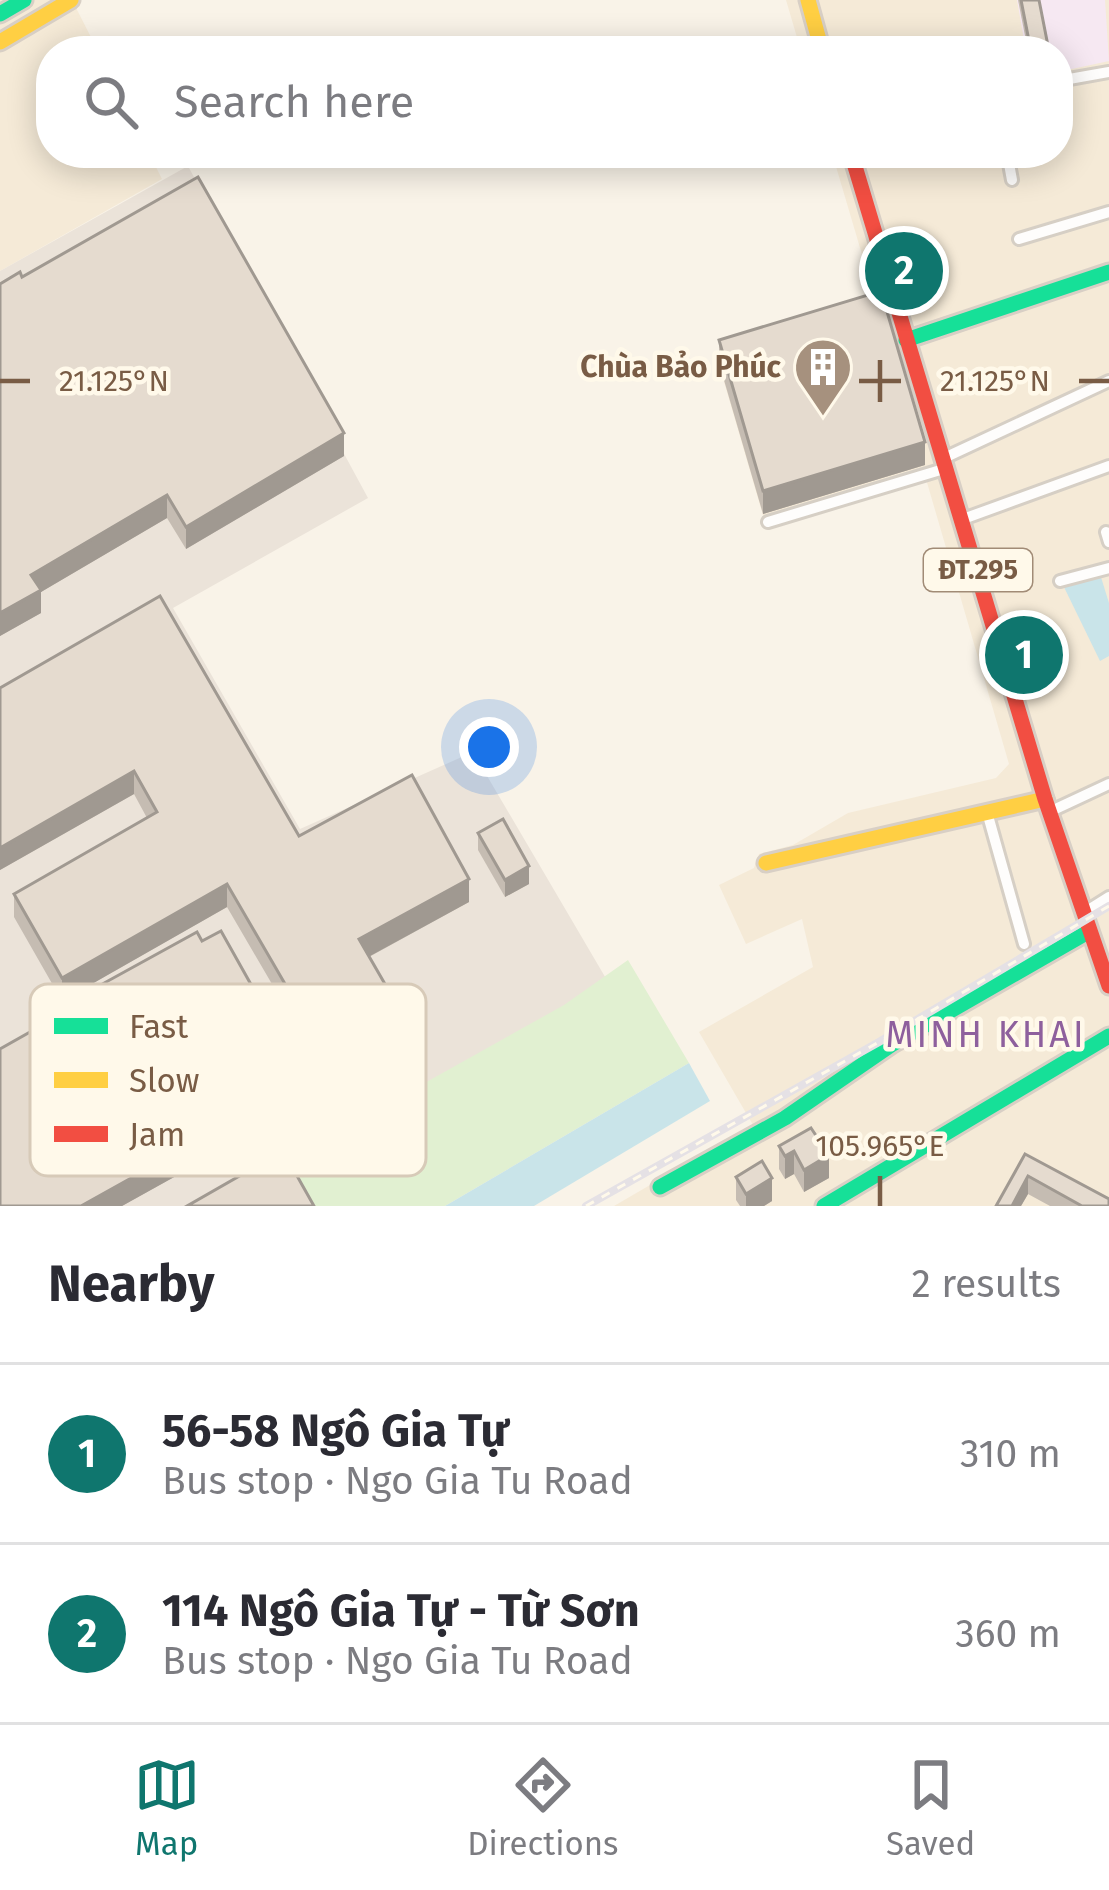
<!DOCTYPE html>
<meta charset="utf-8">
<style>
:root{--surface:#fff;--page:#f7f7f7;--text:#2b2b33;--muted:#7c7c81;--line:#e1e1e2;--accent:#0f766e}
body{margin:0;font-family:"Fira Sans",sans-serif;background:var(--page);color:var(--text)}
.you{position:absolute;left:489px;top:747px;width:42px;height:42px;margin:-30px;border:9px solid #fff;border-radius:50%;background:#1a73e8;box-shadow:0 0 0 18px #1a73e833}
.badge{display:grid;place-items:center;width:78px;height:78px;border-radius:50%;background:var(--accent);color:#fff;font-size:39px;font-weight:700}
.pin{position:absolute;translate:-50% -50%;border:6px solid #fff;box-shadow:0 3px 12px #0006}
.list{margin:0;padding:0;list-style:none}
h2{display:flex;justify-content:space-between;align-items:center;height:156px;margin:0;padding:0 48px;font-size:51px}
h2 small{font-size:39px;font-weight:400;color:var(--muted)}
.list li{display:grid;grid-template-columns:78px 1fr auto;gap:36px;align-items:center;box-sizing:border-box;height:180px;padding:0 48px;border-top:3px solid var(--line)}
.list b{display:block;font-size:45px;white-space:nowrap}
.list p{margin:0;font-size:39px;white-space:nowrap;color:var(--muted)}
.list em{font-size:39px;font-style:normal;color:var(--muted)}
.icon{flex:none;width:66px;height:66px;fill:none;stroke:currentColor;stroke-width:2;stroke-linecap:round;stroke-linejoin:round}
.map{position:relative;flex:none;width:1109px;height:1206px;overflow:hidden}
.search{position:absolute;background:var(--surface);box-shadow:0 6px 30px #0003;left:36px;right:36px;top:36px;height:132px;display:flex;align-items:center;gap:30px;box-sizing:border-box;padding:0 42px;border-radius:48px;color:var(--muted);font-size:45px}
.sheet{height:516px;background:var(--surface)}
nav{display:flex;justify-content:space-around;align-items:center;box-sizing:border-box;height:168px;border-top:3px solid var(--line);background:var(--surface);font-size:33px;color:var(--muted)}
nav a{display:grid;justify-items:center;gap:6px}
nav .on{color:var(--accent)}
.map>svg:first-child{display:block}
.residential{fill:#f5ead7}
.industrial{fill:#ebe3d9}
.education{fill:#f6e8f2}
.green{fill:#e1f0d1}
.water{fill:#c9e4e9}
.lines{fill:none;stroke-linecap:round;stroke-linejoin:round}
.street-casing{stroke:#d6cfc5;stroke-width:16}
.fast-casing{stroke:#d8cfc5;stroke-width:21}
.slow-casing{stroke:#d8cfc5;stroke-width:21}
.jam-casing{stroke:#d8cfc5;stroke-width:21}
.street{stroke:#fefdfc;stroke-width:10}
.fast{stroke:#16e098;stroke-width:15}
.slow{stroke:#ffcf43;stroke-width:15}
.jam{stroke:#f24e42;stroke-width:15}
.rail-casing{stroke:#e5e1e5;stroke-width:8}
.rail{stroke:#fff9ea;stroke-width:3;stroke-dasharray:9;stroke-linecap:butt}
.wall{fill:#c5bcb2}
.shaded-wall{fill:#a09991}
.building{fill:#e5dbcf;stroke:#a09991;stroke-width:3}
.ticks{fill:none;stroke:#795c45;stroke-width:4.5}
.labels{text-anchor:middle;stroke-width:9;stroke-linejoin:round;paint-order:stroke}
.shield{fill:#fff9ea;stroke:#a18b76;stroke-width:3}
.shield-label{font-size:27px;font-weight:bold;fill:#795c45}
.poi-label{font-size:30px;font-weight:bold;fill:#795c45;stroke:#fff9ea;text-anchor:end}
.quarter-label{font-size:36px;letter-spacing:3px;fill:#8e609d;stroke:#fff9ea}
.key{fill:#fff9ea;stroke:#d7cab8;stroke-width:3}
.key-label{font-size:33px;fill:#795c45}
.ticks-label{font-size:30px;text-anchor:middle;fill:#795c45;stroke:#fff9ea;stroke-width:9;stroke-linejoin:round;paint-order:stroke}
</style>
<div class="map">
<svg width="1109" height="1206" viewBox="0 0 1109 1206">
<rect width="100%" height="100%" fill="#f9f3e8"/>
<g class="residential">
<path d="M0,0H72L98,51H51V153H149L162,179L0,271Z"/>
<path d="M786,0H1109V1206H614L753,1125L699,1032L813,967L802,919L746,944L719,885L754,868L759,854L793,845L848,813L996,778L1009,764L926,479L767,529L718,361L879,312L832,153H1058V51H801Z"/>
</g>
<path class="industrial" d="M188,166L368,498L173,608L300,829L473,752L611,987L223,1206H0V271Z"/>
<path class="education" d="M1017,0H1105L1109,61L1058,72V51H1026Z"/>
<path class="green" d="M628,960L689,1063L445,1206H205L564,1005Z"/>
<g class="water">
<path d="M1100,574L1109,603V656L1100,661L1062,583Z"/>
<path d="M689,1063L710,1101L534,1206H445Z"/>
</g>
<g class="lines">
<g class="street-casing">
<g id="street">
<path d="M1058,81L1109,72"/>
<path d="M1007,153L1012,180"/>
<path d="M1019,239L1109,212"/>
<path d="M944,458L1109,381"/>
<path d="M963,519L1109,466"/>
<path d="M768,522L947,468"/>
<path d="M1106,532L1109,542"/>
<path d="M1060,581L1109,568"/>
<path d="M987,812L1024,944"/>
<path d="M1049,812L1109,784"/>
<path d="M1082,914L1109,897"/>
</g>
</g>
<g class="fast-casing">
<g id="fast">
<path d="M0,14L24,0"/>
<path d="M906,340L1109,272"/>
<path d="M660,1187L785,1118L891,1045L1088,932"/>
<path d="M824,1206L1109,1036"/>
</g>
</g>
<g class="slow-casing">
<g id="slow">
<path d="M808,0L822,51"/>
<path d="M0,42L71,0"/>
<path d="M766,863L1045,799"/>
</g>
</g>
<g class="jam-casing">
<path id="jam" d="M851,153L1045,799L1109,986"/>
</g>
<use href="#street" class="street"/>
<use href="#fast" class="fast"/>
<use href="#slow" class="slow"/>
<use href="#jam" class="jam"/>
<g class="rail-casing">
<path id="rail" d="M586,1206L879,1042L1109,906"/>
</g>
<use href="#rail" class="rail"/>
</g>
<g class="wall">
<path d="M1018,0H1039L1049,51H1028Z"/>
<path d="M22,277L344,456L186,549L167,518L41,592V613L0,636V284Z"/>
<path d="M719,340L925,465L763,514L719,363Z"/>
<path d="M0,688L299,836L469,902L369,957L415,1059L316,1116L299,1087L284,1095V1116L122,1206H0L66,1011V1004L202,941L290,1054L307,1044L227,907L62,1001L14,917V894L147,818L134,794L0,870Z"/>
<path d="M478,833L529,884L505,897L478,850Z"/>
<path d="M811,1128L829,1178L804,1192L794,1174L785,1179L779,1169V1146Z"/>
<path d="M1025,1154L1109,1206H1050L1028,1194L1021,1206H996Z"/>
<path d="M736,1177L772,1201L764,1206H740L736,1200Z"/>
</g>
<g class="shaded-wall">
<path d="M344,433V456L186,549V527Z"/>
<path d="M925,442V465L763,514V491Z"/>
<path d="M167,495V518L41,592V613L0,636V613L31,575Z"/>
<path d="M134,771V794L0,870V848Z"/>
<path d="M529,866V884L505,897V880Z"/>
<path d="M469,879V902L359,962V939Z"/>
<path d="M227,884V907L62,1001V978Z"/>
<path d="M415,1036V1059L316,1116V1093Z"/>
<path d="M299,1064V1087L284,1095V1116L122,1206H81L275,1077Z"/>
<path d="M794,1151V1174L785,1179V1156Z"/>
<path d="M829,1155V1178L804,1192V1170Z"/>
<path d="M1028,1176V1194L1021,1206H1012Z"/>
<path d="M772,1178V1201L764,1206H746V1194Z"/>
</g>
<g class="building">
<path d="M1021,0H1039L1049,51H1031Z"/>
<path d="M198,177L344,433L186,527L167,495L31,575L41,590L0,613V284L20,272L22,277Z"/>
<path d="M881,291L925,442L763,491L719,340Z"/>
<path d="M160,596L299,836L412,775L469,879L359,939L415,1036L316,1093L299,1064L275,1077L284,1093L81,1206H0V1049L69,1010L66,1004L197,932L202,941L221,931L290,1054L317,1039L227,884L62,978L14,894L157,812L134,771L0,848V688Z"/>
<path d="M503,819L529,866L505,880L478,833Z"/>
<path d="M811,1128L829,1155L804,1170L794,1151L785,1156L779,1146Z"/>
<path d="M283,1151L314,1206H187Z"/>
<path d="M1025,1154L1109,1199V1206H1082L1028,1176L1012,1206H996Z"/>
<path d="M762,1161L772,1178L746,1194L736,1177Z"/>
</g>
<path class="ticks" d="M880,360V402M0,381H30M859,381H901M1079,381H1109M880,1176V1206"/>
<defs>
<g id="building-pin" transform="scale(3)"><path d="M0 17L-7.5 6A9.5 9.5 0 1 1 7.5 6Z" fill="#a6917e" stroke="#fff9ea"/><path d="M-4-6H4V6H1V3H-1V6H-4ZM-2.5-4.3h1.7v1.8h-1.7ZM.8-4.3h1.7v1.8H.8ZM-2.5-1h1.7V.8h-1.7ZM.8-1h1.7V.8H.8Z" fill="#fff"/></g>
</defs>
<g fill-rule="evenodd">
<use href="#building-pin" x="823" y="367"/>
</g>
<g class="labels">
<rect class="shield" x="924" y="549" width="108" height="42" rx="9"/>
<g class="shield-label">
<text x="978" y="579">ĐT.295</text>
</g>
<g class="poi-label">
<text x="781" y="377">Chùa Bảo Phúc</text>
</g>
<g class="quarter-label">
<text x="986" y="1047">MINH KHAI</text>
</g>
</g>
<rect x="30" y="984" width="396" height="192" rx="18" class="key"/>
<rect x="54" y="1018" width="54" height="16" fill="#16e098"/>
<rect x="54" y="1072" width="54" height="16" fill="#ffcf43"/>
<rect x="54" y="1126" width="54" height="16" fill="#f24e42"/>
<g class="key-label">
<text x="129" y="1038">Fast</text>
<text x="129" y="1092">Slow</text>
<text x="129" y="1146">Jam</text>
</g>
<g class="ticks-label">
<text x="114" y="391">21.125°N</text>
<text x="995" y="391">21.125°N</text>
<text x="880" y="1156">105.965°E</text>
</g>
</svg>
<div class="you"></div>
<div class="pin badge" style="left:1024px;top:655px">1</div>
<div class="pin badge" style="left:904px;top:271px">2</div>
<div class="search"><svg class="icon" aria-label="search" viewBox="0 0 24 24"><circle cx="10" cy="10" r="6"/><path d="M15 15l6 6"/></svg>Search here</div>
</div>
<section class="sheet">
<h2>Nearby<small>2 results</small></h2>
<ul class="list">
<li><span class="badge">1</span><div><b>56-58 Ngô Gia Tự</b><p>Bus stop · Ngo Gia Tu Road</p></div><em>310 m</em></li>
<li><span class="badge">2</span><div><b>114 Ngô Gia Tự - Từ Sơn</b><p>Bus stop · Ngo Gia Tu Road</p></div><em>360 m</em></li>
</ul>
</section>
<nav>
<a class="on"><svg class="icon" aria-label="map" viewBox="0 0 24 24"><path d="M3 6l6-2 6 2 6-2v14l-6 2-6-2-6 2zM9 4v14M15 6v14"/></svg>Map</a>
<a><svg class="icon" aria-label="directions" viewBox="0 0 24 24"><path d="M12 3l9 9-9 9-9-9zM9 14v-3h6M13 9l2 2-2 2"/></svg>Directions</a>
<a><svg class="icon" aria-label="saved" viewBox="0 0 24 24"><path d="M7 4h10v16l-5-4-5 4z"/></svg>Saved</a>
</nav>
